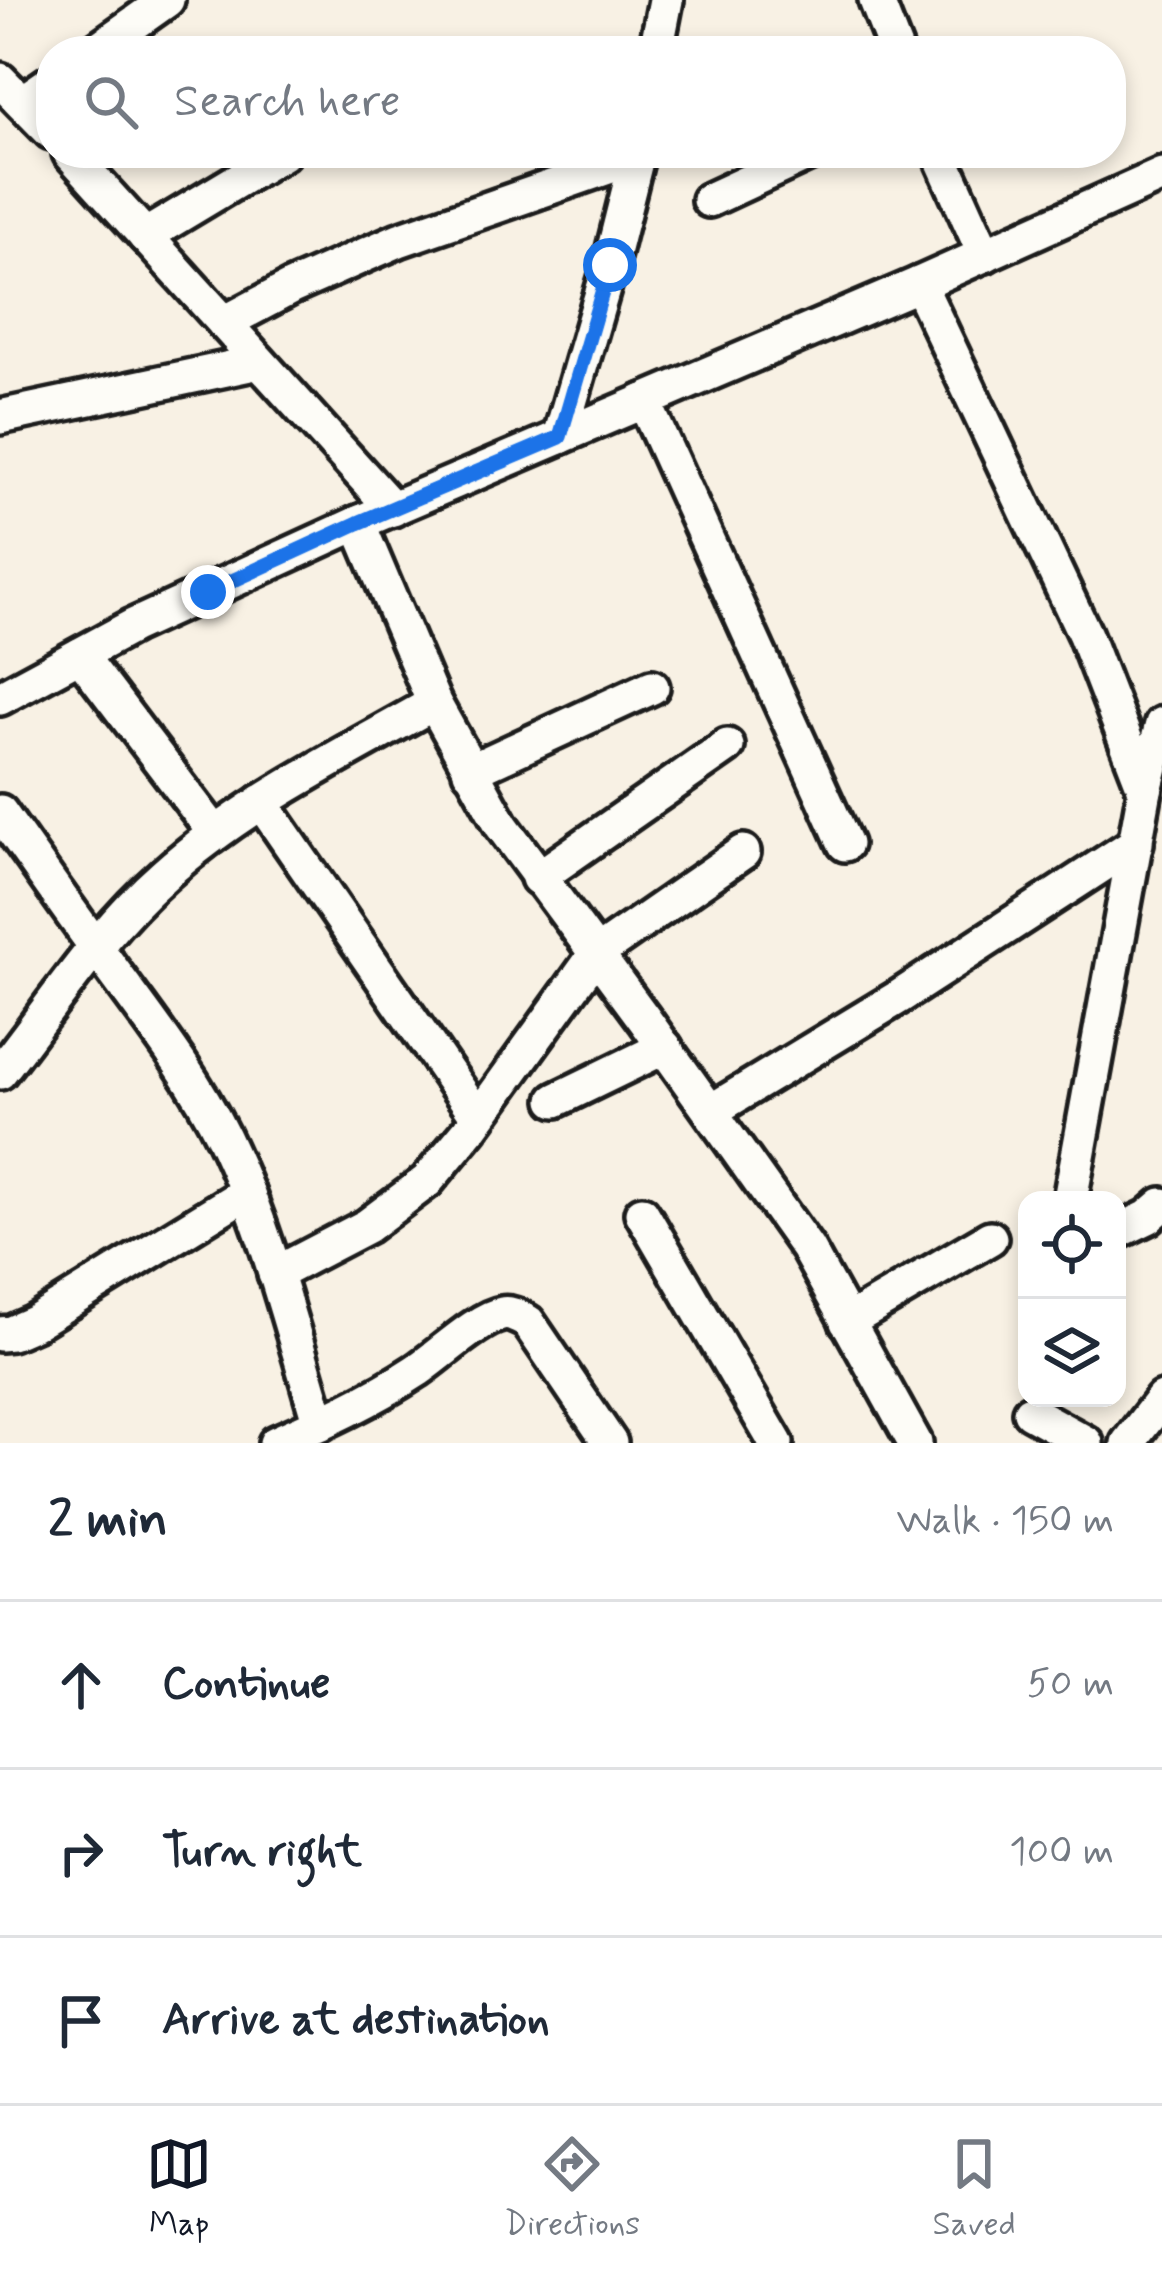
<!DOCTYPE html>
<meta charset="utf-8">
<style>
:root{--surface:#fff;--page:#f6f6f7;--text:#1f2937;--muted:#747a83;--line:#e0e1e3;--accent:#111827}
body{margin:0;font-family:Mynerve,sans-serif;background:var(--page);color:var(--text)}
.controls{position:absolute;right:36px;bottom:36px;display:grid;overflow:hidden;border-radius:24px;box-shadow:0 6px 18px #0003}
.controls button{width:108px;height:108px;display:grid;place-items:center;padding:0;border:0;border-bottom:3px solid var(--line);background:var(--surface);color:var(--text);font:60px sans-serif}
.stop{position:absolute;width:36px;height:36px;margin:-27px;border:9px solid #1a73e8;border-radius:50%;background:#fff}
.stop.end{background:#1a73e8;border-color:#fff;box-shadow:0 3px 12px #0008}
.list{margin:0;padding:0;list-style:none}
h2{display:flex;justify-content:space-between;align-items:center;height:156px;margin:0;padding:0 48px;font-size:51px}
h2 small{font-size:39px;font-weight:400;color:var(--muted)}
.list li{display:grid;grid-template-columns:78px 1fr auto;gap:36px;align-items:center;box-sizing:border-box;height:168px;padding:0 48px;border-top:3px solid var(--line)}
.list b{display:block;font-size:45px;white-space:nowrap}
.list em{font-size:39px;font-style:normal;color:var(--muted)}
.icon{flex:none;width:66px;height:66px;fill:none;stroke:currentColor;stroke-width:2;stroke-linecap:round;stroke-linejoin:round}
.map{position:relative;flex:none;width:1162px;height:1443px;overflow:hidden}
.search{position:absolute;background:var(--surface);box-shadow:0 6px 18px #0003;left:36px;right:36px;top:36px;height:132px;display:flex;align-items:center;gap:30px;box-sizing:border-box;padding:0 42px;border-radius:48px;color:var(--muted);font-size:45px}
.sheet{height:660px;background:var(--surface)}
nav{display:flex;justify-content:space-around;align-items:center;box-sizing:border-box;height:168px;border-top:3px solid var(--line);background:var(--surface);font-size:33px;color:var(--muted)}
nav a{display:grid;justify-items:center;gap:6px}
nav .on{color:var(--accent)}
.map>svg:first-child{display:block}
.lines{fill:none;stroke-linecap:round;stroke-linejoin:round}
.minor-casing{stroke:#1c1c1c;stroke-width:42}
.minor{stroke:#fdfcf7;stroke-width:33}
.route{stroke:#1a73e8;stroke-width:15}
</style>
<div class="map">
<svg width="1162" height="1443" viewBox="0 0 1162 1443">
<rect width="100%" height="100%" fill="#f8f1e4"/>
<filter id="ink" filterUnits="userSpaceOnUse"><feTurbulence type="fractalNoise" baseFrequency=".00833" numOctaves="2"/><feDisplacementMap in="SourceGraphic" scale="24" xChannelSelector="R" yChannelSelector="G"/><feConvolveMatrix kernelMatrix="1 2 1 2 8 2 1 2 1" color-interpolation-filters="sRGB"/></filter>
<g filter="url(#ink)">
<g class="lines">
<g class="minor-casing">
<g id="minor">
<path d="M876,0L896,51"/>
<path d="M95,51L167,0"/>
<path d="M656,51L666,0"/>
<path d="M0,80L51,132"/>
<path d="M22,102L51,82"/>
<path d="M70,153L393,509"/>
<path d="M939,153L985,255"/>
<path d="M709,200L810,153"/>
<path d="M145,236L283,153"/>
<path d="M919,284L1085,635L1145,790"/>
<path d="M224,323L292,287L399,240L637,157"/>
<path d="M644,401L845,844"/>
<path d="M0,417L259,362"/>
<path d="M560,437L610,265L638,153"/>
<path d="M358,523L434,703L502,826L645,1020L807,1248L915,1443"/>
<path d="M80,655L215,833"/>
<path d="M0,698L133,626L358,523L919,284L1162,175"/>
<path d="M470,771L652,687"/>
<path d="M261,802L478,1117"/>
<path d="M0,812C32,857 63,902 96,947C140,1009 189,1068 223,1137C267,1228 291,1328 320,1424"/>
<path d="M538,878L727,746"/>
<path d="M0,1072C53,1005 99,932 164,875C243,804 341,756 434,703"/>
<path d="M556,1100L665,1047"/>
<path d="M711,1111L899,997L1136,843"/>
<path d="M1070,1200L1145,790L1162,724"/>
<path d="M642,1213L776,1443"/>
<path d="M1117,1232L1148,1217L1162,1205"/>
<path d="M275,1274L367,1226L427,1181L471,1128L596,954L743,852"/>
<path d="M847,1322L990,1238"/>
<path d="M0,1334L11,1333L34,1323L247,1192"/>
<path d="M1030,1412L1086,1443"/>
<path d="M276,1443C324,1422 372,1400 416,1371C438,1357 478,1318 502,1314C511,1312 520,1318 528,1322L610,1443"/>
<path d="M1128,1443L1162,1399"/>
</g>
</g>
<use href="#minor" class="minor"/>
</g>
</g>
<g class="lines" filter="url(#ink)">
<path class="route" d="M208,592L358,523L560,437L610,265"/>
</g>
</svg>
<div class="controls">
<button><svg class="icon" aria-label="locate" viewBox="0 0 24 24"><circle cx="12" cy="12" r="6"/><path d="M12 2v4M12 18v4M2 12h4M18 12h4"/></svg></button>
<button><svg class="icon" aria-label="layers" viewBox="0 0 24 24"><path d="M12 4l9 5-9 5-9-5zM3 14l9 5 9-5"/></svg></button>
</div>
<div class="stop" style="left:610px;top:265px"></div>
<div class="stop end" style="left:208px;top:592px"></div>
<div class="search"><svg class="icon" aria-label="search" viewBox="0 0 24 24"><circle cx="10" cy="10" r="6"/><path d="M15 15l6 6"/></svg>Search here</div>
</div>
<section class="sheet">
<h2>2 min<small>Walk · 150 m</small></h2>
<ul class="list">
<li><svg class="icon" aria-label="ahead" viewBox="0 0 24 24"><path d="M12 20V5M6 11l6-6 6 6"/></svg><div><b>Continue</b></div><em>50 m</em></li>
<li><svg class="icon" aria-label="right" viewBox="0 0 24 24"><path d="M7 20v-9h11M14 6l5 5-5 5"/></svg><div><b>Turn right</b></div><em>100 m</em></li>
<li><svg class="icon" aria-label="arrive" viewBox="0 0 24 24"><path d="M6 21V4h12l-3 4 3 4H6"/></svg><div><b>Arrive at destination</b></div></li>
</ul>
</section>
<nav>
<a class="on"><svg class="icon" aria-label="map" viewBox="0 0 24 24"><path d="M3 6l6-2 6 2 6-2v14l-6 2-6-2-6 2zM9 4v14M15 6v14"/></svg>Map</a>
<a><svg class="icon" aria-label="directions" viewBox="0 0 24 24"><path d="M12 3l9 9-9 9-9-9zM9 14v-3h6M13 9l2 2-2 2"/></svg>Directions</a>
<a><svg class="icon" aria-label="saved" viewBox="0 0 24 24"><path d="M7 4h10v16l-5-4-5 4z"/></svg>Saved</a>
</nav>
